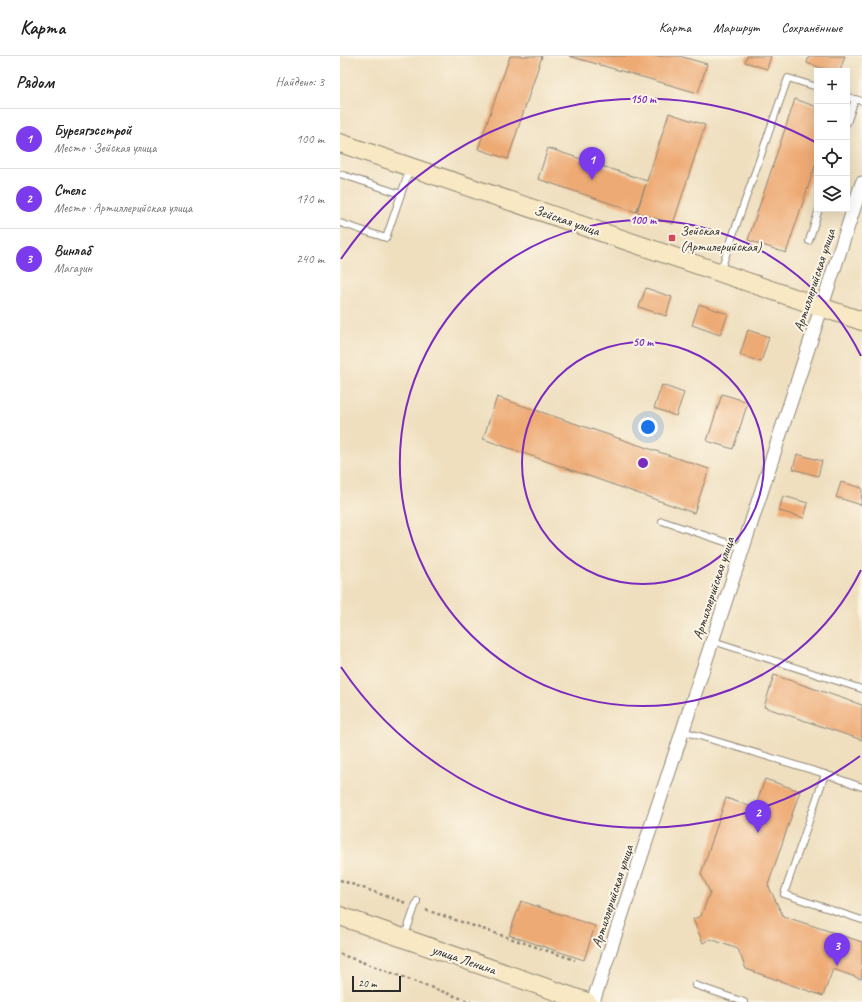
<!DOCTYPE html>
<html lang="ru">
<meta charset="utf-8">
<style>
:root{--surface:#fff;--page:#f6f6f6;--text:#222;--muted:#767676;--line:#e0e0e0;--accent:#7c3aed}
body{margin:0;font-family:Caveat,sans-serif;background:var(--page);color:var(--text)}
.controls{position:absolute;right:12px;top:12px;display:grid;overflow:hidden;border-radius:0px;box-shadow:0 4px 16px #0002}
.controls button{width:36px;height:36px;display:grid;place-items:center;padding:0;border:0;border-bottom:1px solid var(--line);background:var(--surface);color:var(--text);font:20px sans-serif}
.scale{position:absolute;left:12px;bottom:10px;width:49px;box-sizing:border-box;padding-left:4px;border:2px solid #2b2b2b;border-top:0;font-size:11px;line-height:14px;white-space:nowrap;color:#2b2b2b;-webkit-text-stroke:3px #fcf5e5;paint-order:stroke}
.you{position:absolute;left:308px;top:371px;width:14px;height:14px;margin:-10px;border:3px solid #fff;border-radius:50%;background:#1a73e8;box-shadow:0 0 0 6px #1a73e833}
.badge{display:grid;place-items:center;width:26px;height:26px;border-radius:50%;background:var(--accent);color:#fff;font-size:13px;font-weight:700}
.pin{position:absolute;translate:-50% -33px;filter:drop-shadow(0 1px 2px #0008)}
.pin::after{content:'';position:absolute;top:21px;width:14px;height:12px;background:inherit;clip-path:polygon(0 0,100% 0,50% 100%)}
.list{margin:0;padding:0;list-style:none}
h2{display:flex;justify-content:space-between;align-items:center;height:52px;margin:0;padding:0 16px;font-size:17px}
h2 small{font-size:13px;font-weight:400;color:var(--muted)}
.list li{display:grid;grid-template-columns:26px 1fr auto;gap:12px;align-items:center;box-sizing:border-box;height:60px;padding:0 16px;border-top:1px solid var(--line)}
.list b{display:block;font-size:15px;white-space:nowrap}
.list p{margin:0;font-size:13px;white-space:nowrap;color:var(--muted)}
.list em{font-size:13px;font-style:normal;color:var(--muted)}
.icon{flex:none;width:22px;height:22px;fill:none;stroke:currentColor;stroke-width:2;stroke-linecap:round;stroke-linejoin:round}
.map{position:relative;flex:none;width:522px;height:946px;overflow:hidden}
header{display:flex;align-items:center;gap:24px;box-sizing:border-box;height:56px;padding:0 20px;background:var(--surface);border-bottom:1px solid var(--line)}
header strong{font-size:19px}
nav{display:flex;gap:22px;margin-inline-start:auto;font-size:14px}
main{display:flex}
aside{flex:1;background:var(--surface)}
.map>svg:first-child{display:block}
.building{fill:#eeaa74}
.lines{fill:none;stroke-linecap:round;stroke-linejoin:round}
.lane-casing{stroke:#8d8575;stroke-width:8}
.street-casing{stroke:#8d8575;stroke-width:15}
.secondary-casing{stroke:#8d8575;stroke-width:20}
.path{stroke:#8d8575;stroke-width:2.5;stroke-dasharray:3 3;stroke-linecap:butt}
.lane{stroke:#fff;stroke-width:6}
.street{stroke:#fff;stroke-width:13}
.secondary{stroke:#f8e8c3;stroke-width:18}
.ring{fill:none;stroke:#7b2cbf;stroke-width:2}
.poi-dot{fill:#d1495b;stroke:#fcf5e5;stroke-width:1.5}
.labels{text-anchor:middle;stroke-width:4;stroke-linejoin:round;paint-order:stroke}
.street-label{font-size:14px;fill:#2b2b2b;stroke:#fcf5e5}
.poi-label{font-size:14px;fill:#2b2b2b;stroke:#fcf5e5;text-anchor:start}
.centre{fill:#7b2cbf;stroke:#fcf5e5;stroke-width:2}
.ring-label{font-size:12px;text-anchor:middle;font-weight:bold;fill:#7b2cbf;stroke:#fcf5e5;stroke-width:4;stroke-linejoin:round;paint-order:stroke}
</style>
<header>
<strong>Карта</strong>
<nav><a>Карта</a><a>Маршрут</a><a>Сохранённые</a></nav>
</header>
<main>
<aside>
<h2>Рядом<small>Найдено: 3</small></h2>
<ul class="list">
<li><span class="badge">1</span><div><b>Буреягэсстрой</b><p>Место · Зейская улица</p></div><em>100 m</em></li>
<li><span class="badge">2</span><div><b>Стелс</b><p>Место · Артиллерийская улица</p></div><em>170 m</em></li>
<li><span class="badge">3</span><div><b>Винлаб</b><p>Магазин</p></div><em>240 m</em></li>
</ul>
</aside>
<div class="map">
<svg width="522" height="946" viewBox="0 0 522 946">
<rect width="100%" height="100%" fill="#fcf5e5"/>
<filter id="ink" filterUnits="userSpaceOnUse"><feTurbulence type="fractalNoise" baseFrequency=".025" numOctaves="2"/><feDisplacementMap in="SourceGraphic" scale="8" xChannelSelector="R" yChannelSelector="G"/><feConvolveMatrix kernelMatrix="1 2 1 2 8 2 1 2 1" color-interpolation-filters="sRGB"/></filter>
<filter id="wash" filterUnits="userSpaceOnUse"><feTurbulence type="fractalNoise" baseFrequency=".012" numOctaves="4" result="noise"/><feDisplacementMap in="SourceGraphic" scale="16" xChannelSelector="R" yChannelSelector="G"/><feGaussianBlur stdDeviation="0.9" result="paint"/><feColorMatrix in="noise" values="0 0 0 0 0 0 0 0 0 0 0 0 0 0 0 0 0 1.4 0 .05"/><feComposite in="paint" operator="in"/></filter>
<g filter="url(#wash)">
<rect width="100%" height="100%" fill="#efdfbf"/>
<g id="blocks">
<g class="building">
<path d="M170,0H202L168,103L138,93Z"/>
<path d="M229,0H339L367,8L358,37Z"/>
<path d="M407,0H431L427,13L405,6Z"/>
<path d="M469,0H505L500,15H490L467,7Z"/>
<path d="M455,43L477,51V104L446,197L408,184Z"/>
<path d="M329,57L365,69L333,168L297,156L306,128L296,156L198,123L208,92L307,125Z"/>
<path d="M306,232L332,241L326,260L299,251Z"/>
<path d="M359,248L388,258L380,279L352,269Z"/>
<path d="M408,274L429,281L421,306L400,299Z"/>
<path d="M322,329L344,337L336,360L314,352Z"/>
<path d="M382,338L408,346L393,393L367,385Z"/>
<path d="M157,341L369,413L354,457L143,383Z"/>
<path d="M457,398L482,405L478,420L453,413Z"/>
<path d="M501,426L522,432L521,449L496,441Z"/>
<path d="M443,440L468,447L464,462L439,455Z"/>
<path d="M434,619L522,649V684L424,651Z"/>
<path d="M425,723L460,735L428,829L443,860L522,886V920L521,923L493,913L483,940L406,913L398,893L370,883L363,887L353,863L361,860L370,836L361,818L386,742L415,752Z"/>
<path d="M181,845L255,870L244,904L169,879Z"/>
</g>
</g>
</g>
<g filter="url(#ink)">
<use href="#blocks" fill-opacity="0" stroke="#8d8575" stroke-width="1"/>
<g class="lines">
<g class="lane-casing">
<g id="lane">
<path d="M507,41L522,45"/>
<path d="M507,67L515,43"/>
<path d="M0,118L61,138"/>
<path d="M0,167L46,182L70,112"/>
<path d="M469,185L479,153"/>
<path d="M380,216L448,22L477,31"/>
<path d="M322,465L403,492"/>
<path d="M373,585L522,633"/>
<path d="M343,675L485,718L522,731"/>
<path d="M485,718L444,838L522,864"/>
<path d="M64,882L77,845"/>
<path d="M355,929L404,946"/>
</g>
</g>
<g class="street-casing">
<path id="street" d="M253,946L403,492L522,127"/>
</g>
<g class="secondary-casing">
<g id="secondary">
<path d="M0,87L522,265"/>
<path d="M0,860L247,946"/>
</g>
</g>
<g class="path">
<path d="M0,824L66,847"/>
<path d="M86,854L235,904"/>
<path d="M0,898L131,946"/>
</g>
<use href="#lane" class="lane"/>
<use href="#street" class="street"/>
<use href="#secondary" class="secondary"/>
</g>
</g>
<g class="ring">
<circle cx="303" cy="407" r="121"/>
<path d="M521 514A243 243 0 1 1 521 300"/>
<path d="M520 700A364 364 0 0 1 1 611M1 203A364 364 0 0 1 477 87"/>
</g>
<rect class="poi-dot" x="328" y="178" width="8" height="8" rx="2"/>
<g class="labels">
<g class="street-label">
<text transform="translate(227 164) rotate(19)" y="5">Зейская улица</text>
<text transform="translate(474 224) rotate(-72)" y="5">Артиллерийская улица</text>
<text transform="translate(373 532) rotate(-72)" y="5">Артиллерийская улица</text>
<text transform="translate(272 840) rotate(-72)" y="5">Артиллерийская улица</text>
<text transform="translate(124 903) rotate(19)" y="5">улица Ленина</text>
</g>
<g class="poi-label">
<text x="340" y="179">Зейская<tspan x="340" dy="16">(Артилерийская)</tspan></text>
</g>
</g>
<circle cx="303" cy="407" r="6" class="centre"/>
<g class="ring-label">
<text x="303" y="47">150 m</text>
<text x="303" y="168">100 m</text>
<text x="303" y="290">50 m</text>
</g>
</svg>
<div class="controls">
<button>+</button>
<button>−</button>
<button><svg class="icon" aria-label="locate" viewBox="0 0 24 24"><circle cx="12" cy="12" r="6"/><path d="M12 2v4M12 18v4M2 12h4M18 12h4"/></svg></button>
<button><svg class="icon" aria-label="layers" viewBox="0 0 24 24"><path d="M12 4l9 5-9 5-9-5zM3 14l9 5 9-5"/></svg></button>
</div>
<div class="scale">20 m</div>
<div class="you"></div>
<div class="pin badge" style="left:252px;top:124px">1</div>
<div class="pin badge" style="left:418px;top:777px">2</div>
<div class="pin badge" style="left:497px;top:910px">3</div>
</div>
</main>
